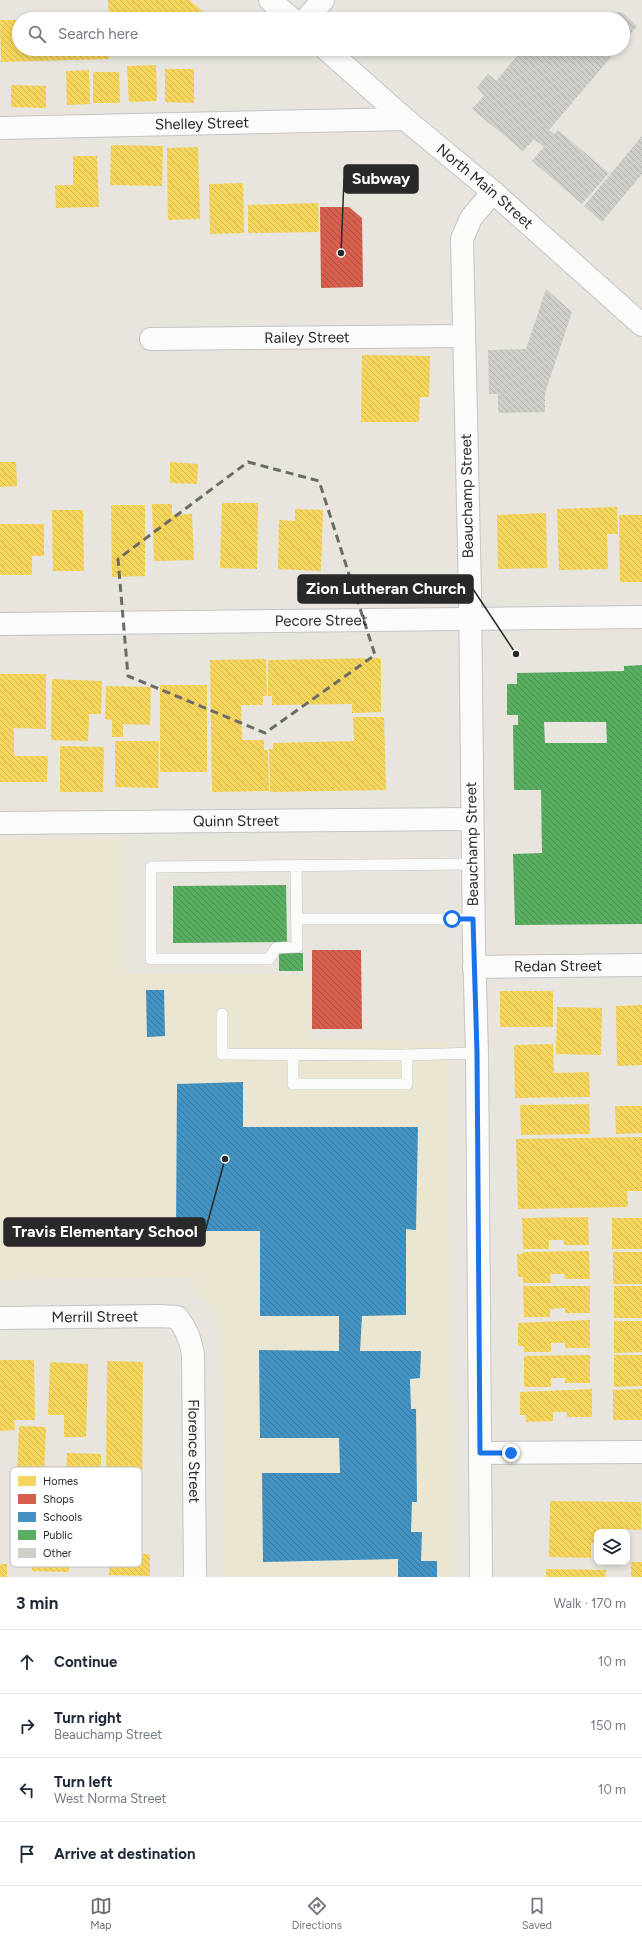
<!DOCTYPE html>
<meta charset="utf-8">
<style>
:root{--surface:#fff;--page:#f2f2f3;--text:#1f2937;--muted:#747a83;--line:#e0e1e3;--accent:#6c6b68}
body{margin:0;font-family:Figtree,sans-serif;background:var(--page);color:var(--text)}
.controls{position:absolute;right:12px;bottom:12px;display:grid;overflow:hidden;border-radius:8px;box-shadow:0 2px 6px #0003}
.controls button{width:36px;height:36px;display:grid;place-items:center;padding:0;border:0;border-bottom:1px solid var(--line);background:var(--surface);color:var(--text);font:20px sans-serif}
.stop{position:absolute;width:12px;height:12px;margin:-9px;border:3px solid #1a73e8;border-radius:50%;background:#fff}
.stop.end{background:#1a73e8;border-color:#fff;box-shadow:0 1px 4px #0008}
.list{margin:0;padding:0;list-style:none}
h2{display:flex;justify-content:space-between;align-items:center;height:52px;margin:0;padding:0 16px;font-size:17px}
h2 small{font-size:13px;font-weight:400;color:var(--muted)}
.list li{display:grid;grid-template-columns:26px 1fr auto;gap:12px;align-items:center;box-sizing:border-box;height:64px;padding:0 16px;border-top:1px solid var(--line)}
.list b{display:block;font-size:15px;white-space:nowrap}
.list p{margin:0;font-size:13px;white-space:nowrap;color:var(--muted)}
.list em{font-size:13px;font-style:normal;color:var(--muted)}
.icon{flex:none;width:22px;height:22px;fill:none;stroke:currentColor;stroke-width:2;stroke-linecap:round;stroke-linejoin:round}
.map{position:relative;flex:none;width:642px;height:1577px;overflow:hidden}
.search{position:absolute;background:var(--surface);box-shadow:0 2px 6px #0003;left:12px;right:12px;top:12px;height:44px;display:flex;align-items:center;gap:10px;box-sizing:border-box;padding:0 14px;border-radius:22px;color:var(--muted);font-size:15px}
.sheet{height:308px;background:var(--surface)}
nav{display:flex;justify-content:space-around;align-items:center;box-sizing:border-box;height:56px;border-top:1px solid var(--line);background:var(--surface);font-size:11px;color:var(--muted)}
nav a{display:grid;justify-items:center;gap:2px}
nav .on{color:var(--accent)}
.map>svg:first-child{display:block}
.education{fill:#eae6d2}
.homes{fill:url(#homes-back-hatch)}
.shops{fill:url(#shops-back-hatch)}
.schools{fill:url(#schools-back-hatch)}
.public{fill:url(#public-back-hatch);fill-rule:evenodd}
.building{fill:url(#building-back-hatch)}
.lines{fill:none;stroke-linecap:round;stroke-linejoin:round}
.service-casing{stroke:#c5c4c4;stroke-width:12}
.minor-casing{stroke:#c5c4c4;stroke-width:24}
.tertiary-casing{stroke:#c5c4c4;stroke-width:24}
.secondary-casing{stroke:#c5c4c4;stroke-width:24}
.service{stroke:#fbfbfa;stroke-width:11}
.minor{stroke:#fbfbfa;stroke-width:22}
.tertiary{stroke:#fbfbfa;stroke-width:22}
.secondary{stroke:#fbfbfa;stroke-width:22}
.route{stroke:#1a73e8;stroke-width:5}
.marked{fill:none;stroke:#6c6b68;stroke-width:3;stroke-dasharray:8 5;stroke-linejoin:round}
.labels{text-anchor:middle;stroke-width:4;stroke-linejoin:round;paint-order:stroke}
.street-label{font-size:15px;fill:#292929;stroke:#fff}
.key{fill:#fff;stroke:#bfbfbf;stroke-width:1}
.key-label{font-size:11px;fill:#292929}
.leader{fill:none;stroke:#292929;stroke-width:1.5}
.callout-dot{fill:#292929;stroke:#fff;stroke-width:1.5}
.callout{fill:#292929;stroke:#292929;stroke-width:1.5}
.callout-label{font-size:16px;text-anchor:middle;font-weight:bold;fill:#fff}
</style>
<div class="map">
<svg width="642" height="1577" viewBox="0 0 642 1577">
<defs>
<pattern id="homes-back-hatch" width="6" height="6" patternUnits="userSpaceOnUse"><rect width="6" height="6" fill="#f6d55c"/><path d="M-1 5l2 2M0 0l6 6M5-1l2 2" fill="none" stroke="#d3b750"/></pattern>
<pattern id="shops-back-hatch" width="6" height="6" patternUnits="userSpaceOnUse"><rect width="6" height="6" fill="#d6604d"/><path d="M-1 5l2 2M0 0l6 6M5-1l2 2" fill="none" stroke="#ae4f40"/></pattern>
<pattern id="schools-back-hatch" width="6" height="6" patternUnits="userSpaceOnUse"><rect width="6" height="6" fill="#4393c3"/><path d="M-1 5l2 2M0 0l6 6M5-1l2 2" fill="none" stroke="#38789e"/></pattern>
<pattern id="public-back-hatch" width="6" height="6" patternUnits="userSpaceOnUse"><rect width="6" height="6" fill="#5aae61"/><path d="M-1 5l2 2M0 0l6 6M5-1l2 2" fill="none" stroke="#4a8e50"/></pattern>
<pattern id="building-back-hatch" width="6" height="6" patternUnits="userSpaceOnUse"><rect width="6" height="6" fill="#d0cec9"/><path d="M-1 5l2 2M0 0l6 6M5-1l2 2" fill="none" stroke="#b3b1ad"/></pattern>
</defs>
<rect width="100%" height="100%" fill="#e7e5de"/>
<path class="education" d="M3,839H124V973L309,974V1039L448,1041L453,1577H224L220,1330L213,1308L194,1290L193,1277L0,1280V841Z"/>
<g class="homes">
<path d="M108,0H189L212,19H109Z"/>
<path d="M0,20H19V49H108L109,59L1,62Z"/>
<path d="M156,65L157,101L129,102L127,66Z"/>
<path d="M165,69H194V103L165,102Z"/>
<path d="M89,70L90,104L67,105L66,71Z"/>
<path d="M93,72H119L120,103H93Z"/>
<path d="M11,85L46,86V108L11,107Z"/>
<path d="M111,145L163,146L162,186L110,185Z"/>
<path d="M198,147L200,219L168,220L167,148Z"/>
<path d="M73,156H97L99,207L56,208L55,185H73Z"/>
<path d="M243,183L244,233L210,234L209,184Z"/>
<path d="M318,203L319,232L248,233V205Z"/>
<path d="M362,355L430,356L429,397H420L419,422H361Z"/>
<path d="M0,462H16L17,486L0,487Z"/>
<path d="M170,462L198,464L197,484L170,483Z"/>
<path d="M222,503H258L257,569L220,568Z"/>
<path d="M152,504H172V515L192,514L194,560L154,561Z"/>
<path d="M111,505H145V576L112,577Z"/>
<path d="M617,507L618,534H607L608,569L559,570L557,509Z"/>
<path d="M295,509L323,510L321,571L278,569L279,520L295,521Z"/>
<path d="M52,510H83L84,571H53Z"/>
<path d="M546,513L547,568L498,569L497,515Z"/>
<path d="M619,515H642V582H620Z"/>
<path d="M0,524H44V556H32V575H0Z"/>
<path d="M381,658V712L352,713V704L272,705V696H268V660Z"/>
<path d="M266,659L267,696H263V705H241L242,740H264V750H268L269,791L212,792L210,660Z"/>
<path d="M0,674H46V729L14,728V756H48L47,782H0Z"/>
<path d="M52,679L102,681L101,714H89L88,741L51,740Z"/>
<rect x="160" y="685" width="47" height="87"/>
<path d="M106,686L151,687L150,725L123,724V737H112V720L105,719Z"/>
<path d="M353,717H384L386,790L270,792L269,749H273V743L354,741Z"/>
<path d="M115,741H159L158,788L115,787Z"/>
<path d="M60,746L104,747L103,792H60Z"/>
<rect x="500" y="991" width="53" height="36"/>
<path d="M642,1005V1065L617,1066L616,1006Z"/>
<path d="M557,1007L602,1008L601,1055L556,1054Z"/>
<path d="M553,1044L554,1073L589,1072L590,1097L515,1098L514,1045Z"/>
<path d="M589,1104L590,1134L521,1135L520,1105Z"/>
<path d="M615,1106H642V1133L616,1134Z"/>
<path d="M642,1137V1191H627L628,1207L518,1209L516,1139Z"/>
<path d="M588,1217L589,1245H564V1240H549V1249H523L522,1218Z"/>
<rect x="612" y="1218" width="30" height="31"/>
<path d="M589,1251L590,1279H565L564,1274H550L551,1283H523V1277H518L517,1254H523V1252Z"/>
<rect x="613" y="1252" width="29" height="32"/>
<path d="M523,1286H590V1313H565V1308L550,1309V1317H524Z"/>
<rect x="614" y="1286" width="28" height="32"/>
<path d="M590,1320V1348H565V1343H551V1352H524V1346H518V1323Z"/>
<path d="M614,1321H642V1352L614,1353Z"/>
<path d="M590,1355V1383H565V1378H551V1387H524V1356Z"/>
<path d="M614,1355H642V1386L614,1387Z"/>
<path d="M0,1360H34L35,1420H14L15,1430L0,1431Z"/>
<path d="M107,1361L143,1362L142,1481H106Z"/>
<path d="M50,1362L88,1364L86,1437H64V1415H48Z"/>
<path d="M592,1389V1417H567V1412H553V1421L526,1422V1415H520V1392Z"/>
<path d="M642,1389V1420H613V1390Z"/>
<path d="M19,1426L46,1427L44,1477L17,1476Z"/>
<path d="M67,1453L101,1454V1481L66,1480Z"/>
<path d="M550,1501L641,1502V1530L614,1529V1532H597V1543H591V1558L549,1557Z"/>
<path d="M33,1515L70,1516L69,1572L32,1571Z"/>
<path d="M111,1519L142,1520L141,1554H150V1576L109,1575Z"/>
<rect x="631" y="1562" width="11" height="15"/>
<rect x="0" y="1564" width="7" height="13"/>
<path d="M546,1569L606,1570L605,1577H546Z"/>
</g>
<g class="shops">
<path d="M320,207H349L362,218L363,287L321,288Z"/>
<path d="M312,950H361L362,1029H312Z"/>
</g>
<g class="schools">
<path d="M146,990H164L165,1036L147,1037Z"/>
<path d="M243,1082V1127H418L416,1230L406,1229V1315L362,1316L360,1351H421L420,1378L410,1379L411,1409H416L417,1502H412L411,1532H422L421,1561H437V1577H398V1559L263,1562L262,1473H340L339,1438H260L259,1350L339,1351V1316H260V1231H176L177,1084Z"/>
</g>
<g class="public">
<path d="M642,665V924L515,925L513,854L542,853L541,790H514L513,725H518V715H507V684H517V673L624,671V666ZM544,722H606L607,743H545Z"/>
<path d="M286,885L287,942L173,943V886Z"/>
<rect x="279" y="953" width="24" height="18"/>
</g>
<g class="building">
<path d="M622,12L637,26L623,43V19H603L608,13Z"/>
<path d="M553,13H581L588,19H548Z"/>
<path d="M523,49H618L549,130L554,134L558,130L609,173L582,204L532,161L544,147L534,139L523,151L472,109L484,96L477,87L488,74L496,81Z"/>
<path d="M642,136V174L602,222L584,206Z"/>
<path d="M546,289L572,312L545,393V412L498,413V394H489L488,350L526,349Z"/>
</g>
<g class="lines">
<g class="service-casing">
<g id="service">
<path d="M296,866L297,947L276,948L269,959H151V867L472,864"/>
<path d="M297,919H473"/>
<path d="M222,1014V1054L407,1055L477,1053"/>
<path d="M293,1054V1084H407V1055"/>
</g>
</g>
<g class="minor-casing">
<g id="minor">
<path id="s1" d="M0,128L405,119"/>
<path id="s2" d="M151,339L463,336"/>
<path id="s3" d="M0,823L472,819"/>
<path id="s4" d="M474,967L642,965"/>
<path id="s5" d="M0,1318L160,1316L177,1317C187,1330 190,1339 193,1354L195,1577"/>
<path d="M480,1453L642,1452"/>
</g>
</g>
<g class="tertiary-casing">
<g id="tertiary">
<path d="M306,19L323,0"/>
<path id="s6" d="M0,624L642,617"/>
<path d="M481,1577L477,1053L474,948L470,593L462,239L471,218L493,192"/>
</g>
</g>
<g class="secondary-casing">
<g id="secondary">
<path d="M270,0L292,19"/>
<path id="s7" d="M326,49L405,119L493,192L642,325"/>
</g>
</g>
<use href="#service" class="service"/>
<use href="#minor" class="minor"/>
<use href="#tertiary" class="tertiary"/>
<use href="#secondary" class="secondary"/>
</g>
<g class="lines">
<path class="route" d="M452,919H473L477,1053L480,1453H511"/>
</g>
<path class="marked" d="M248,462L319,481L375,655L265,733L128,676L118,559Z"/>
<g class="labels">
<g class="street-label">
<text dy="5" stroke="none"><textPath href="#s1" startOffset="202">Shelley Street</textPath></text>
<text dy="5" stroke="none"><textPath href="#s7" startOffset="210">North Main Street</textPath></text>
<text dy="5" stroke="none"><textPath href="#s2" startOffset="156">Railey Street</textPath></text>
<text transform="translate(467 496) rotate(-91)" y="5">Beauchamp Street</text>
<text dy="5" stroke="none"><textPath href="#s6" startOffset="321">Pecore Street</textPath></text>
<text dy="5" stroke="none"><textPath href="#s3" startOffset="236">Quinn Street</textPath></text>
<text transform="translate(472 844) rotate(-91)" y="5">Beauchamp Street</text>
<text dy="5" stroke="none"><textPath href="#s4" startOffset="84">Redan Street</textPath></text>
<text dy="5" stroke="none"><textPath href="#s5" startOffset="95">Merrill Street</textPath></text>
<text dy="5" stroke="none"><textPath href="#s5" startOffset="315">Florence Street</textPath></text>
</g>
</g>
<rect x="10" y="1467" width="132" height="100" rx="6" class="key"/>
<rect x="18" y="1476" width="18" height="10" fill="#f6d55c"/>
<rect x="18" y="1494" width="18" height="10" fill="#d6604d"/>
<rect x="18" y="1512" width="18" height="10" fill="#4393c3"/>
<rect x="18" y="1530" width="18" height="10" fill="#5aae61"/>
<rect x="18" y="1548" width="18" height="10" fill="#d0cec9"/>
<g class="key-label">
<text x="43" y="1485">Homes</text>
<text x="43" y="1503">Shops</text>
<text x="43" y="1521">Schools</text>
<text x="43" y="1539">Public</text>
<text x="43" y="1557">Other</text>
</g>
<path class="leader" d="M341 253L344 179M516 654L473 589M225 1159L205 1232"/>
<g class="callout-dot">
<circle cx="341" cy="253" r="4"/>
<circle cx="516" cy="654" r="4"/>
<circle cx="225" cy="1159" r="4"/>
</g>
<g class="callout">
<rect x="344" y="165" width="74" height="28" rx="4"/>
<rect x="298" y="575" width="175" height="28" rx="4"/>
<rect x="4" y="1218" width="201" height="28" rx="4"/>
</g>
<g class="callout-label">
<text x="381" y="184">Subway</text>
<text x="386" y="594">Zion Lutheran Church</text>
<text x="105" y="1237">Travis Elementary School</text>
</g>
</svg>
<div class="controls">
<button><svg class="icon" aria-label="layers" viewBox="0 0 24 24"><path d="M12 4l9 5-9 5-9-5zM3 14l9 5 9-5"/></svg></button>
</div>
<div class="stop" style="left:452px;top:919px"></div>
<div class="stop end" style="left:511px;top:1453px"></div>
<div class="search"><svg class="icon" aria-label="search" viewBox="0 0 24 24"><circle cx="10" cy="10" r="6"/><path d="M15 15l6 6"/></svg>Search here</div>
</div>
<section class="sheet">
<h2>3 min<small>Walk · 170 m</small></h2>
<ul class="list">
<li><svg class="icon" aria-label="ahead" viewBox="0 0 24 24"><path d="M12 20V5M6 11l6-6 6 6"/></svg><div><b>Continue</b></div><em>10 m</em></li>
<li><svg class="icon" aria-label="right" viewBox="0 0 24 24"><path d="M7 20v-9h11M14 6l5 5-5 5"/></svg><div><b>Turn right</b><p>Beauchamp Street</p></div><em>150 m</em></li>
<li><svg class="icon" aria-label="left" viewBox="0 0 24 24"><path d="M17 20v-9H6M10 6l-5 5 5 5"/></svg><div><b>Turn left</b><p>West Norma Street</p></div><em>10 m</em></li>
<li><svg class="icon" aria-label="arrive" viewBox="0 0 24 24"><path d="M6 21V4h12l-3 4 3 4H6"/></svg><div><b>Arrive at destination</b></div></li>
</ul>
</section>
<nav>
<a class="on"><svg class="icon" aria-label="map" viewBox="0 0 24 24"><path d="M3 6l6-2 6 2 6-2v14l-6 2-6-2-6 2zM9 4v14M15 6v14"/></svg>Map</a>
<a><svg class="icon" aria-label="directions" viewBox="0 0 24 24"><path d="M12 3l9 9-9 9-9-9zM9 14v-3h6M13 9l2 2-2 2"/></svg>Directions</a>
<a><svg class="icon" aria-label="saved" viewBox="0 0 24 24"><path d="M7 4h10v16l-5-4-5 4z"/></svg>Saved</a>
</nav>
